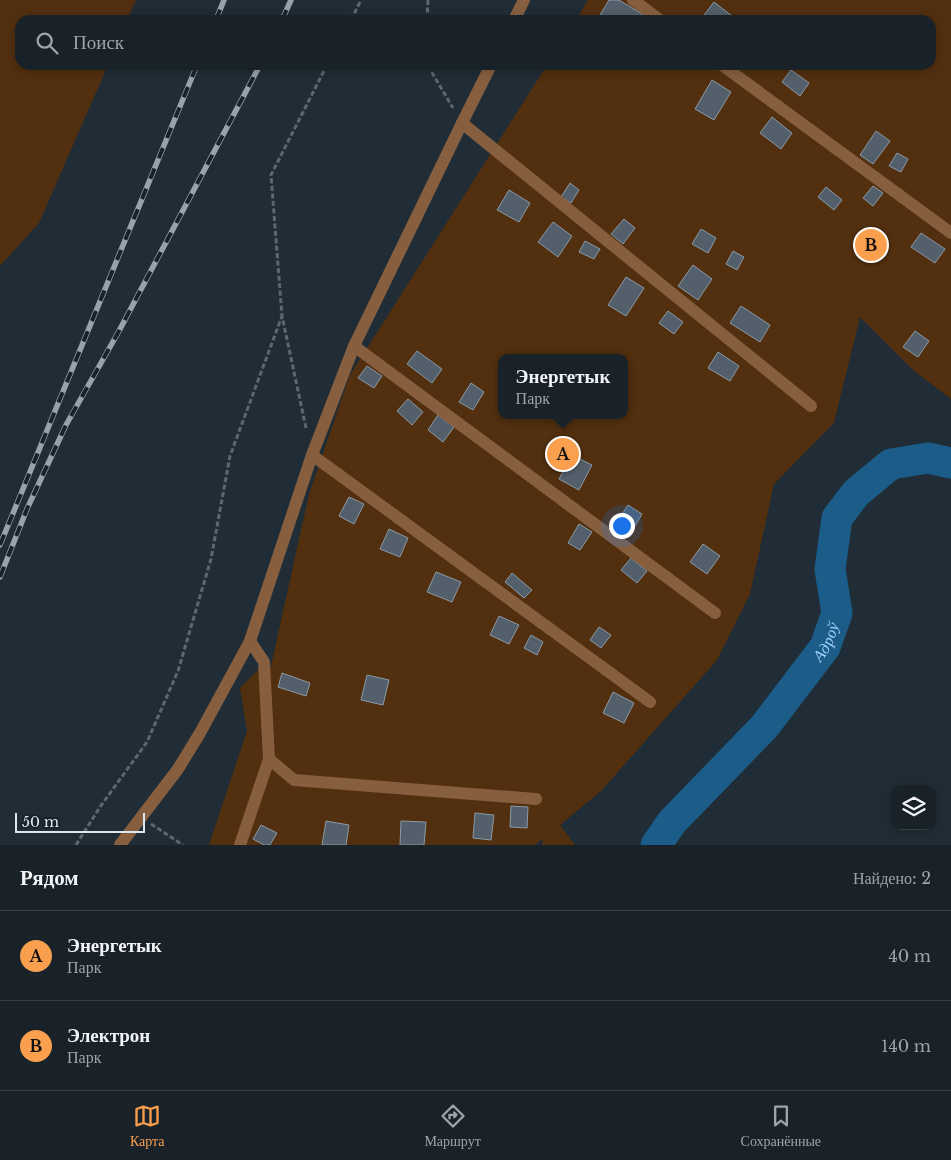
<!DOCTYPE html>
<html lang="ru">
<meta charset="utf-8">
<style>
:root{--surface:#182228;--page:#212a30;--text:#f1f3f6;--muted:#9fa4a8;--line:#363f45;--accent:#fa9f4e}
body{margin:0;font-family:"Libre Baskerville",serif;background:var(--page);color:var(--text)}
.controls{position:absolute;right:15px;bottom:15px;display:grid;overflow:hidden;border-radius:10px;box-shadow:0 2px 12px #0003}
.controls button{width:45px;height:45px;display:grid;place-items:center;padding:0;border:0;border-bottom:1px solid var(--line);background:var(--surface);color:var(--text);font:25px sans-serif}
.scale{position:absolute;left:15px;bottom:12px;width:130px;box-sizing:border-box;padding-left:5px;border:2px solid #dee6ed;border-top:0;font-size:14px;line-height:18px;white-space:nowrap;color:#dee6ed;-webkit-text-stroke:4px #17232c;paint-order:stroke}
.you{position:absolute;left:621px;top:525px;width:18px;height:18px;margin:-12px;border:4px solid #fff;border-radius:50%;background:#1a73e8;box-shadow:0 0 0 8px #1a73e833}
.badge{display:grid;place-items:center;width:32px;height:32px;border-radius:50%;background:var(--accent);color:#111;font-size:16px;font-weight:700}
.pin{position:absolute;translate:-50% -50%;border:2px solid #fff;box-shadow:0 1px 5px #0006}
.popup{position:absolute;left:498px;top:354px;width:130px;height:65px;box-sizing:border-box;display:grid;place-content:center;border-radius:10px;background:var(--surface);filter:drop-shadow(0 1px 4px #0005);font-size:16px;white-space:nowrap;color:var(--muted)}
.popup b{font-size:19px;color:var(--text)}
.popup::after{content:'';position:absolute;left:50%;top:100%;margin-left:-10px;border:10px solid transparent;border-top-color:var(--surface)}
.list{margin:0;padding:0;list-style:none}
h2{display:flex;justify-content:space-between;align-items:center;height:65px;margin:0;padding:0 20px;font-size:21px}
h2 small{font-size:16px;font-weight:400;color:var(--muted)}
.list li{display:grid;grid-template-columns:32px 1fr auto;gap:15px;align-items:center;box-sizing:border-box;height:90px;padding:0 20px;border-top:1px solid var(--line)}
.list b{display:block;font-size:19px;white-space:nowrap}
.list p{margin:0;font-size:16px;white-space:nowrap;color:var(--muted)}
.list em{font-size:16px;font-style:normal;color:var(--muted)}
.icon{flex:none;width:28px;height:28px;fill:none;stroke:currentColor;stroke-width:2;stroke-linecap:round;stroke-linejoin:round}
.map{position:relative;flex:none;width:951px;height:845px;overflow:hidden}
.search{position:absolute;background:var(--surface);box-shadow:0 2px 12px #0003;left:15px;right:15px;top:15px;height:55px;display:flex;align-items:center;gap:12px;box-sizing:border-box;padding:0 18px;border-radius:15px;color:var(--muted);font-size:19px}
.sheet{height:245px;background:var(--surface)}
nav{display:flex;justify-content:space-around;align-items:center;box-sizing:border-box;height:70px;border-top:1px solid var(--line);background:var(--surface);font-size:14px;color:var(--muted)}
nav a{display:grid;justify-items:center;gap:2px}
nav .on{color:var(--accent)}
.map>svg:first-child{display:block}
.green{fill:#522f0f;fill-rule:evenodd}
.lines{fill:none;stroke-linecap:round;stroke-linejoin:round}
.river{stroke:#1b5d88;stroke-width:31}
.building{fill:#53606b;stroke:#8b9aa6}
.path{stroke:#5c6870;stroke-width:3;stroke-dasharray:5 2.5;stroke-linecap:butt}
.minor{stroke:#875f3f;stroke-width:12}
.rail-casing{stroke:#98a2aa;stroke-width:5.5}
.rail{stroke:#17232c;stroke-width:4;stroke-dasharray:11;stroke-linecap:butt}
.labels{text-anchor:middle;stroke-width:4;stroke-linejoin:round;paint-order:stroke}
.water-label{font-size:16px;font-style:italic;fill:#a1d3fa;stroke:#17232c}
</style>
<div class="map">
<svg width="951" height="845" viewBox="0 0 951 845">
<rect width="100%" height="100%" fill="#202d36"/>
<g class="green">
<path d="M0,0H136L127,20H20V65H108L39,223L0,266Z"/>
<path d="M588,0H951V399L913,370L860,317L834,423L774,484L750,594L717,660L601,791L560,825L575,845H542L543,839L535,845H209L247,731L240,688L261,667L262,706L309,494L350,375L547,65H931V20H576ZM502,358H624V415H502Z"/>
</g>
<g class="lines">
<path class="river" id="s1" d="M656,845L672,822L764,727L825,647L837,613L830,569L837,518L856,493L891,464L928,458L951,463"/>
</g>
<g class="building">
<path d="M609,0H619L642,14L639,20H609L600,15Z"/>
<path d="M714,2L732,16L729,20L701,19Z"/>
<path d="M791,70L809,83L800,96L782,82Z"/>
<path d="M712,80L731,92L714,120L695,109Z"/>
<path d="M772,117L792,133L781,149L760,133Z"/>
<path d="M876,131L890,141L873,164L860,155Z"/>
<path d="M897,153L908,159L901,172L889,166Z"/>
<path d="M570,183L579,190L571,203L561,197Z"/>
<path d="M873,186L883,193L873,206L863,198Z"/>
<path d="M826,187L842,200L834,210L818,197Z"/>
<path d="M509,190L530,203L519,222L497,210Z"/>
<path d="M624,219L635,228L623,244L611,234Z"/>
<path d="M553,222L572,236L558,257L538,242Z"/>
<path d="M701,229L716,238L708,253L692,244Z"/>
<path d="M921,233L945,249L935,263L911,247Z"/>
<path d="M585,241L600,249L594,259L579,252Z"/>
<path d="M733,251L744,257L737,270L726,264Z"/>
<path d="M693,265L712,279L698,300L678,286Z"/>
<path d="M626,277L644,288L626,316L608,305Z"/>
<path d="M741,306L770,325L760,342L730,323Z"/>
<path d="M668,311L683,322L674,334L659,323Z"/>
<path d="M915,331L929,341L918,357L903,347Z"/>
<path d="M417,351L442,369L432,383L407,364Z"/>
<path d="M718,352L739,366L730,381L708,368Z"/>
<path d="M367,366L382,376L374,388L358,378Z"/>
<path d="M471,383L484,392L473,410L459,402Z"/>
<path d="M408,399L423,412L412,425L397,411Z"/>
<path d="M438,415L454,427L443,442L428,430Z"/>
<path d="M572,455L592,465L579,490L559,479Z"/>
<path d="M349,497L364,504L354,524L339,516Z"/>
<path d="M628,505L642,514L632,531L617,522Z"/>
<path d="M579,524L592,532L580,550L568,543Z"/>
<path d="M389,529L408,538L400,557L380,549Z"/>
<path d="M703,544L720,556L707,574L690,562Z"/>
<path d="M631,558L647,571L637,583L621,570Z"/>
<path d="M436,572L461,582L452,602L427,592Z"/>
<path d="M512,573L532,590L524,598L505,582Z"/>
<path d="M499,616L519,625L509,644L490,635Z"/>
<path d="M599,627L611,635L601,648L590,640Z"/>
<path d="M531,635L543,642L537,655L524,648Z"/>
<path d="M282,673L310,683L306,696L278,687Z"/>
<path d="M367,675L389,680L383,705L361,700Z"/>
<path d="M613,692L634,703L624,723L603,713Z"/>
<path d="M511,806L528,807L527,828L510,827Z"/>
<path d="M475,813L494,815L491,840L473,838Z"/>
<path d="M326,821L349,825L346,845H322Z"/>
<path d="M401,821L426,822L424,845H400Z"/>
<path d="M261,825L277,833L270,845H264L253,839Z"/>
</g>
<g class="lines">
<g class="path">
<path d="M351,20L361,0"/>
<path d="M427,20L428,0"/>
<path d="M430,65L431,71L453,108"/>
<path d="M306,428L282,316L271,175L327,65"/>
<path d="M151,824L183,845"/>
<path d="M76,845L100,807L147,742L178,671L211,559L230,456L282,316"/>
</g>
<g class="minor">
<path d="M633,0L660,20"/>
<path d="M514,20L524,0"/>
<path d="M722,65L951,233"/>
<path d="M462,123L811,406"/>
<path d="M354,346L715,613"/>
<path d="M312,455L650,702"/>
<path d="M250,641L264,662L269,759L294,780L536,799"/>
<path d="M120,845L178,769L200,733L250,641L312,455L354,346L462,123L491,65"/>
<path d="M240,845L269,759"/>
</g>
<g class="rail-casing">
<g id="rail">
<path d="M216,20L224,0"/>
<path d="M282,20L291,0"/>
<path d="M0,545L197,65"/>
<path d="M0,577L27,509L66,425L119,331L260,65"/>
</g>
</g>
<use href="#rail" class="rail"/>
</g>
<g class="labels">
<g class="water-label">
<text dy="6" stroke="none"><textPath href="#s1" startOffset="266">Адроў</textPath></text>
</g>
</g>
</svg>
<div class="controls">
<button><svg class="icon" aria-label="layers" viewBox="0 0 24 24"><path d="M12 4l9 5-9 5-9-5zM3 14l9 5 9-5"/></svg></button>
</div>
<div class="scale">50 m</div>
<div class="you"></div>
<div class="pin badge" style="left:563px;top:454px">A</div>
<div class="popup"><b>Энергетык</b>Парк</div>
<div class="pin badge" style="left:871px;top:245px">B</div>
<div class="search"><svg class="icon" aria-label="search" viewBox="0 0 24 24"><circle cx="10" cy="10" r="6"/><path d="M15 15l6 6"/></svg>Поиск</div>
</div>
<section class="sheet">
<h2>Рядом<small>Найдено: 2</small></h2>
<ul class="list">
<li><span class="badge">A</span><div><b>Энергетык</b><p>Парк</p></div><em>40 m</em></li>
<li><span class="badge">B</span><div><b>Электрон</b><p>Парк</p></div><em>140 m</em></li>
</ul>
</section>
<nav>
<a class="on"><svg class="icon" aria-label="map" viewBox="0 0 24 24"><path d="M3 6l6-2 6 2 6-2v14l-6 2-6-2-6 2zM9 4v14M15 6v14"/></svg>Карта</a>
<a><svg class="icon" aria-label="directions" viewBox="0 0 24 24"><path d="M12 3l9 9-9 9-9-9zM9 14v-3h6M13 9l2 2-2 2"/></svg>Маршрут</a>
<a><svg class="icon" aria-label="saved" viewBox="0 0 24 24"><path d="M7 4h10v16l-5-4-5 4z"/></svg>Сохранённые</a>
</nav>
